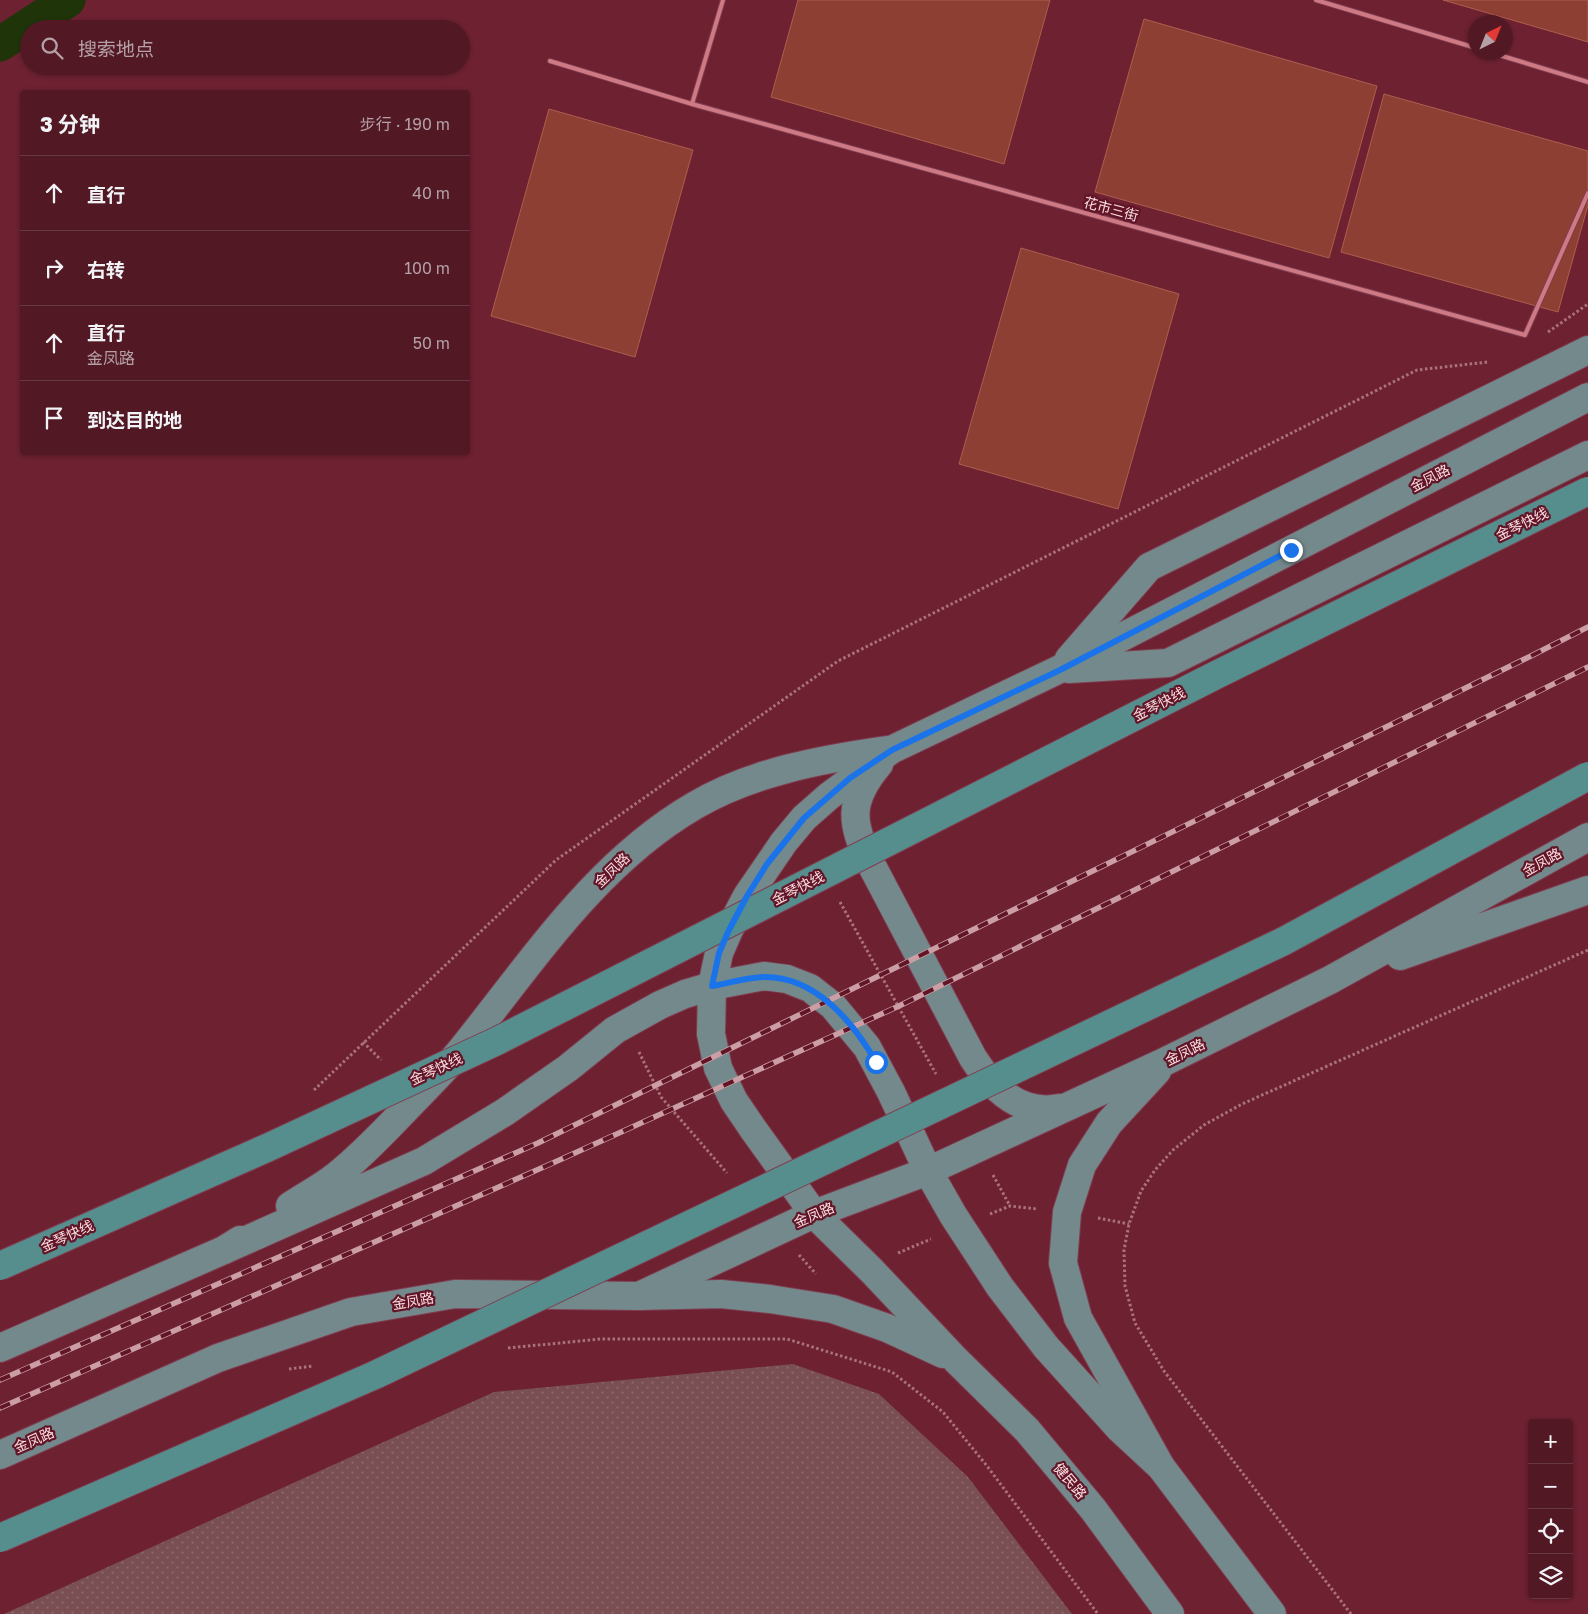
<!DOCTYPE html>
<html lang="zh">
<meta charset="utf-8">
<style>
:root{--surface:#521925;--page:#5c2632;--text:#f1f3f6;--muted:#b5a0a7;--line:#683842}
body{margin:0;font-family:"Golos Text","Noto Sans SC",sans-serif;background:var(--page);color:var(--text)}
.controls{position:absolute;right:15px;bottom:15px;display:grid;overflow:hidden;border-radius:5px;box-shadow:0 1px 4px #0004}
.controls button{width:45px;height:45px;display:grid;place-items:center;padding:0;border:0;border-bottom:1px solid var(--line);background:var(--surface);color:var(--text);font:25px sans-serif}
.compass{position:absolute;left:1468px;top:15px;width:45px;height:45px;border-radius:50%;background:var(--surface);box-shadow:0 1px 4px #0004;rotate:43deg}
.stop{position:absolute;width:15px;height:15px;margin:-11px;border:4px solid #1a73e8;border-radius:50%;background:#fff}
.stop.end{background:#1a73e8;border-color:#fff;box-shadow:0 1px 5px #0008}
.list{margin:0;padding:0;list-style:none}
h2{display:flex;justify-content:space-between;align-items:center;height:65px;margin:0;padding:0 20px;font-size:21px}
h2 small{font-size:16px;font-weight:400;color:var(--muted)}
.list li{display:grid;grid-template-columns:32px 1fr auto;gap:15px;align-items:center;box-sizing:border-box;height:75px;padding:0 20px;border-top:1px solid var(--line)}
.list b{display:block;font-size:19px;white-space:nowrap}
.list p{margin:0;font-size:16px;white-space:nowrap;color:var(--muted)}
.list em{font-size:16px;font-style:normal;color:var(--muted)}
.icon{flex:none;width:28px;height:28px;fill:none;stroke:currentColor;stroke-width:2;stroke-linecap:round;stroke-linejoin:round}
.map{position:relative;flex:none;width:1588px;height:1614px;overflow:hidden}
.search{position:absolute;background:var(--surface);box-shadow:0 1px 4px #0004;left:20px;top:20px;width:450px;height:55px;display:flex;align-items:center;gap:12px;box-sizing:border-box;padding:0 18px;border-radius:28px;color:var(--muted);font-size:19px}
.panel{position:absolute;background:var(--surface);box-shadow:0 1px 4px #0004;left:20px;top:90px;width:450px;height:365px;border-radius:5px}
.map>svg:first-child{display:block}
.grass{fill:url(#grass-dots)}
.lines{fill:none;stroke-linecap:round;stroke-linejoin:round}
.canal{stroke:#20340a;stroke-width:35}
.building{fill:#8c3f32;stroke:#af5e4f}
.service-casing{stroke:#7f3f51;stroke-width:6}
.primary-casing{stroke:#7f3f51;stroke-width:30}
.path{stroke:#aa727d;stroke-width:3;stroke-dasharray:2.5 2.5;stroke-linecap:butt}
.service{stroke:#cf7984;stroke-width:4}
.primary{stroke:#74898c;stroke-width:28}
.rail-casing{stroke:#cb9ea5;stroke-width:5.5}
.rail{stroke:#611527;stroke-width:4;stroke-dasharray:11;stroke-linecap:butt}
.trunk-bridge-casing{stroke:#7f3f51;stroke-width:30;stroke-linecap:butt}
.trunk-bridge{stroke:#568e8e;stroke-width:28}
.route{stroke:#1a73e8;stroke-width:6}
.labels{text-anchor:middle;stroke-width:4.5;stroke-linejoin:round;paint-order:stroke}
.street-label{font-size:14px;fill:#fcdfe2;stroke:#611527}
</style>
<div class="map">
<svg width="1588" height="1614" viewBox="0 0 1588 1614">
<defs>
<pattern id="grass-dots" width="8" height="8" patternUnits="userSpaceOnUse" patternTransform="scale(1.25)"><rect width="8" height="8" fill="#794f54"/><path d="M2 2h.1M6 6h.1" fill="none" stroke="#8d686c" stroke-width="1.8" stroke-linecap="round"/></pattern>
</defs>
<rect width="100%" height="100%" fill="#6d2131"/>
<path class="grass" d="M793,1364L879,1394L968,1477L1072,1614H4L494,1392Z"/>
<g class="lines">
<path class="canal" d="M0,44L68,0"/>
</g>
<g class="building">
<path d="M798,0H1050L1004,164L771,97Z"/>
<path d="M1443,0H1588V42Z"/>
<path d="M1144,19L1377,86L1329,258L1095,192Z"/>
<path d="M1384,94L1588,151V205L1558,312L1341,252Z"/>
<path d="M549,109L693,150L635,357L491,316Z"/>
<path d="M1021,248L1179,294L1118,509L959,464Z"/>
</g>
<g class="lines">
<g class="service-casing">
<g id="service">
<path d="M1316,0L1476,48"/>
<path d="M1489,52L1588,82"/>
<path d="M550,61L692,104L1525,335L1588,193"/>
<path d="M692,104L723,0"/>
</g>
</g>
<g class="primary-casing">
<g id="primary">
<path d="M1069,659L1149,567L1588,350"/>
<path d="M1069,669L1168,663L1588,455"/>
<path d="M879,764C848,801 850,823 871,864L973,1058C993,1089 1020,1116 1060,1108"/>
<path d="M1400,956L1588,890"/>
<path d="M1157,1071L1109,1123L1082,1165L1067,1212L1063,1263L1078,1318L1161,1467L1272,1614"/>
<path d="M290,1206C305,1196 322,1187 336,1176C360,1157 382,1134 403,1112C423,1091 444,1071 462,1049C533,961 595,864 694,806C751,772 823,759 887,750"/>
<path d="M224,1250L424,1161L505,1112L568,1068L615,1030L660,1005L685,994L712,986L764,976L787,979L810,988L833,1006L867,1047L891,1092L928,1171L953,1215L1000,1287L1046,1347L1120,1429L1161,1467"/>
<path d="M639,1296L814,1214L928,1171L1164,1062L1330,980L1588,837"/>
<path d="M0,1348L224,1250L240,1240"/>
<path d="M0,1455L218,1358L351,1312L455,1294L639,1296L721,1294L770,1299L833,1309L887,1328L943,1354"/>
<path d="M1170,1614L1093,1509L1027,1430L956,1360L872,1271L814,1214L753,1129L734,1101L718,1068L711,1034L712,986L719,953L729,930L747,896L784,842L804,818L829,796L891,750L1060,669L1588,397"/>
</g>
</g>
<g class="path">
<path d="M1548,332L1588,304"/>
<path d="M840,902L936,1074"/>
<path d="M363,1042L381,1060"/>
<path d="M639,1052L661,1097L727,1173"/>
<path d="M314,1090L556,860L838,661L1417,370L1488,362"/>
<path d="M993,1175L1010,1206"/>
<path d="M990,1214L1010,1206L1037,1209"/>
<path d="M1098,1218L1129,1224"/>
<path d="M898,1253L931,1239"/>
<path d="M799,1255L816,1274"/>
<path d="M508,1348L601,1339H787L892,1372L943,1412L987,1466L1098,1614"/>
<path d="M289,1369L313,1366"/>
<path d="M1351,1614L1164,1371L1135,1323L1125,1286L1124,1250L1129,1224L1141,1191L1155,1170L1173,1150L1204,1125L1242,1104L1588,950"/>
</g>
<use href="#service" class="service"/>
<use href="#primary" class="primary"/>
<g class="rail-casing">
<g id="rail">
<path d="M0,1380L538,1143L1533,655L1588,627"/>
<path d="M0,1408L555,1162L899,1006L1588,667"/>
</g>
</g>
<use href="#rail" class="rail"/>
<g class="trunk-bridge-casing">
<g id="trunk-bridge">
<path d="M0,1266L269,1147L497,1041L1218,674L1588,491"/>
<path d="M0,1538L375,1375L1284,941L1588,776"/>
</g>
</g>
<use href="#trunk-bridge" class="trunk-bridge"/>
</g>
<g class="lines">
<path class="route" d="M876,1062C853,1022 816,977 765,977C748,977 729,983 712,986L719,953L729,930L747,896L767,864L804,818L850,778L892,750L1060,670L1291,550"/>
</g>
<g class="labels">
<g class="street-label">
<text transform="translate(1111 209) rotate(15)" y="5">花市三街</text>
<text transform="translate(1430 478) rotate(-27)" y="5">金凤路</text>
<text transform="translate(1522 524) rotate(-26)" y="5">金琴快线</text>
<text transform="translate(1159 704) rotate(-27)" y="5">金琴快线</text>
<text transform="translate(1542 862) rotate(-29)" y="5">金凤路</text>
<text transform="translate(612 870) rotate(-44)" y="5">金凤路</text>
<text transform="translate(798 888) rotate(-27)" y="5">金琴快线</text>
<text transform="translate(1185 1052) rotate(-26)" y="5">金凤路</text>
<text transform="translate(436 1069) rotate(-25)" y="5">金琴快线</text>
<text transform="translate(814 1215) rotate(-23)" y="5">金凤路</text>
<text transform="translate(67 1236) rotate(-24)" y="5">金琴快线</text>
<text transform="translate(413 1301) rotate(-10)" y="5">金凤路</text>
<text transform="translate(34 1440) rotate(-24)" y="5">金凤路</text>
<text transform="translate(1070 1481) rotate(50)" y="5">健民路</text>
</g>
</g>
</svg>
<div class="controls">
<button>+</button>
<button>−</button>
<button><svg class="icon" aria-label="locate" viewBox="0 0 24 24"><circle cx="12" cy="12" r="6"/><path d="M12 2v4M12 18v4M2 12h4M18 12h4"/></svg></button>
<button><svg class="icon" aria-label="layers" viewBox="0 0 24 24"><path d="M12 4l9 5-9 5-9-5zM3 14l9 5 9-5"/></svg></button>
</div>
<svg class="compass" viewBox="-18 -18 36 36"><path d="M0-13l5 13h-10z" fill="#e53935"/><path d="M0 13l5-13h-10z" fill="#b5a0a7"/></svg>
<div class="stop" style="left:876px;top:1062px"></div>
<div class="stop end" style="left:1291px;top:550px"></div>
<div class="search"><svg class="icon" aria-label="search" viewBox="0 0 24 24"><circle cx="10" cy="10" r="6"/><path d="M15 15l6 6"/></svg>搜索地点</div>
<section class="panel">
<h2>3 分钟<small>步行 · 190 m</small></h2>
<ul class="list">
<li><svg class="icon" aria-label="ahead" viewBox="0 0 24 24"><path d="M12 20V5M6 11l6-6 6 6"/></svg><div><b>直行</b></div><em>40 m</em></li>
<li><svg class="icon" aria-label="right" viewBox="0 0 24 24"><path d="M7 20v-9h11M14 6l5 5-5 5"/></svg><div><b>右转</b></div><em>100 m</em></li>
<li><svg class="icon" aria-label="ahead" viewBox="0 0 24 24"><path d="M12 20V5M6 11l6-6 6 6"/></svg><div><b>直行</b><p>金凤路</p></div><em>50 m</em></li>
<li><svg class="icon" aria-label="arrive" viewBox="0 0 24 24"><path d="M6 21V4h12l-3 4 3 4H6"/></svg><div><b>到达目的地</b></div></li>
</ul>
</section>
</div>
